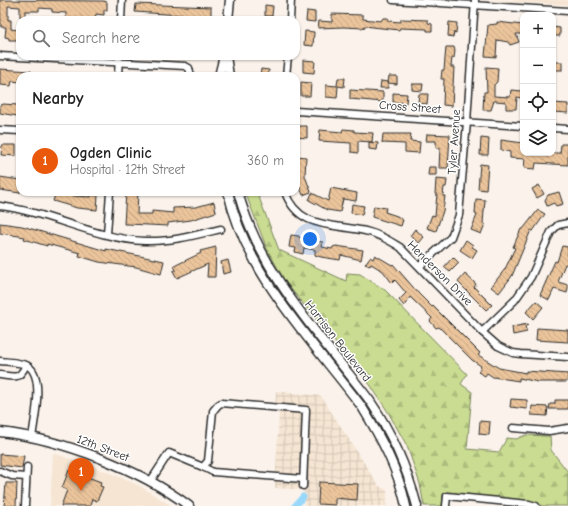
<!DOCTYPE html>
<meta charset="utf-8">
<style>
:root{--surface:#fff;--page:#f6f6f6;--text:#222;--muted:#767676;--line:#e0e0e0;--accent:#ea580c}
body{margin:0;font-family:"Comic Neue",sans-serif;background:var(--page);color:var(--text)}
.controls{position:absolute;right:12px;top:12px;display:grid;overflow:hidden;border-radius:8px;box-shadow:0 1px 3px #0004}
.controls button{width:36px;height:36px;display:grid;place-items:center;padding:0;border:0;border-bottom:1px solid var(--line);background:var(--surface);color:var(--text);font:20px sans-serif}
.you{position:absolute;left:310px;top:239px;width:14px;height:14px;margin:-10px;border:3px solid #fff;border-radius:50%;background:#1a73e8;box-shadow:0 0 0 6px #1a73e833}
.badge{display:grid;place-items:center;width:26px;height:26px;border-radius:50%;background:var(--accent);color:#fff;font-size:13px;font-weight:700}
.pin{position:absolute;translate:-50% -33px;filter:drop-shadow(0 1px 2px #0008)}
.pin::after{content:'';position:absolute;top:21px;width:14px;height:12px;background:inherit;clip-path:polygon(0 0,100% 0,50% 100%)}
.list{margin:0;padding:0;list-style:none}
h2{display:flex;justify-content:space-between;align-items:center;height:52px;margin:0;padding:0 16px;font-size:17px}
h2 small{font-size:13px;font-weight:400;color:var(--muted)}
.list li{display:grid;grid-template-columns:26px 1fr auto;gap:12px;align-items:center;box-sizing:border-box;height:72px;padding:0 16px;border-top:1px solid var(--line)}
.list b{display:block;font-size:15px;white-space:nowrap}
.list p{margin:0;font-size:13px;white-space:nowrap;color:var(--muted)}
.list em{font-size:13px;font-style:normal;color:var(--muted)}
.icon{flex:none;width:22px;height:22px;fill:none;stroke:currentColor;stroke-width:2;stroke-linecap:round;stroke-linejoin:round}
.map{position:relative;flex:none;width:568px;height:506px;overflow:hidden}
.search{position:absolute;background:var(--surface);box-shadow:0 1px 3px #0004;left:16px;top:16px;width:284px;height:44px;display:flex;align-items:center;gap:10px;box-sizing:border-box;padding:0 14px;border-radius:12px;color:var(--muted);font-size:15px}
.panel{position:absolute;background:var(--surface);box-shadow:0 1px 3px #0004;left:16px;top:72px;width:284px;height:124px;border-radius:12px}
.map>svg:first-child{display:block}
.built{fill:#f6e5d3}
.industrial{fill:url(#industrial-grid)}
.forest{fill:url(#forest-firs);stroke:#7a845e}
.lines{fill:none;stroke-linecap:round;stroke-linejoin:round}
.canal{stroke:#9ad8fb;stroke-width:7}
.building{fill:url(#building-back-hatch);stroke:#2b2b2b}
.minor-casing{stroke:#2b2b2b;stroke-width:9}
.major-casing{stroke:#2b2b2b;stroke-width:11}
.minor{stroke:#fff;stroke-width:6}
.major{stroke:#fff;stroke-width:8}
.labels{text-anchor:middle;stroke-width:3;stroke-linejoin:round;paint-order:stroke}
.street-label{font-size:12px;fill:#2b2b2b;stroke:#fff}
</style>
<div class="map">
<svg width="568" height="506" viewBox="0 0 568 506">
<defs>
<pattern id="industrial-grid" width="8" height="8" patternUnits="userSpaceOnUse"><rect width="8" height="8" fill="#f6e5d3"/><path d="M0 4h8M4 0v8" fill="none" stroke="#d3c5b5"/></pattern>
<pattern id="forest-firs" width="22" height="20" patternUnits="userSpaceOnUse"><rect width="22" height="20" fill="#c9dc91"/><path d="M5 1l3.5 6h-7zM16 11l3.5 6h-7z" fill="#adbd7d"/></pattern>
<pattern id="building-back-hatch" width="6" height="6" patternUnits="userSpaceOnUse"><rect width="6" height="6" fill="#ebc49b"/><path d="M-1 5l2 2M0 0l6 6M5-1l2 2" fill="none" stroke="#caa986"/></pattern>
</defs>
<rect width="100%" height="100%" fill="#fbf3eb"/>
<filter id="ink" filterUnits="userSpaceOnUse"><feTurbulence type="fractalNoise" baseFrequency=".025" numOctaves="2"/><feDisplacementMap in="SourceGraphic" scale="8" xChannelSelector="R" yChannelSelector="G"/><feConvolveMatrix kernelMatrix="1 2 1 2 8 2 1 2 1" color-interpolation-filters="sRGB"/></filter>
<g filter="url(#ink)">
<g class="built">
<path d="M480,0H568V5Z"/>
<path d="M53,453L108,472L140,486L172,506H50Z"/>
</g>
<path class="industrial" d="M276,391L321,396L379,486L387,490V506H304V490L275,488L279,413H275Z"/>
<path class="forest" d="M245,192H257L279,250L346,281L347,273L360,274L385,290L467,374L461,384L472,392L467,449L499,452L507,438L516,439L526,435L550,436L551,450L568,472V506H543L532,501L443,494L442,506H424L420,484L407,446L388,412L371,386L286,283L267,249Z"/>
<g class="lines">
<path class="canal" d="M295,506L303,497"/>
</g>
<g class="building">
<path d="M0,0L104,1L107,2V10H104V15L96,14L95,20H66V13L52,12V9L39,8V11H25V17H20V7L8,6V20H11V29L18,30L17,40H9V38L5,37L6,27H1Z"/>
<path d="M136,4L211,7V17L135,12Z"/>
<path d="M265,5L273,6L272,16H265Z"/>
<path d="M307,11L315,12V22L306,21Z"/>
<path d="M332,14L363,15V19L381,21L383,18H388V21L401,22V19L428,20V23L432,24V31H427V29L400,28L399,30L364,26V28L343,27L318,28L319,21L332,22Z"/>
<path d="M449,22L457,23L456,33L454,32L453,37L448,36Z"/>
<path d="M497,22L523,25V34H516L519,42L510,45L508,42L497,40L496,57L485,56L488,25L497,24Z"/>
<path d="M553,27L560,28V36H553Z"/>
<path d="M305,31L314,32L313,46L304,45Z"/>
<path d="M446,47H454L455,51L454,58H452L451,67H454L452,106L443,105L444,79H441L442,70H444Z"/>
<path d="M303,60L315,61L314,73L303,72Z"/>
<rect x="554" y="62" width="8" height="8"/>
<path d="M486,67L498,68L497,82L494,85V96L510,97L511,90L523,91L521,98L517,97L516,109H506V102L496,101H494L491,110H483L484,92H487Z"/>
<path d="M0,69L31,71L30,76H20V82L12,81L11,86L0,85Z"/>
<path d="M261,69L269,70L268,76H260Z"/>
<path d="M389,76H397V84L388,83Z"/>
<path d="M338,78H345L344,87L338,86L337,98L326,97V85L337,86Z"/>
<path d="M381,81L388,82V88H380Z"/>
<path d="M301,82L311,83L310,96H301Z"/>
<path d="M412,84H423L422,91L412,90Z"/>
<path d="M350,90L383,92V102L350,99Z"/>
<path d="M393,93L407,94L406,103L393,102Z"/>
<path d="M419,94H428L427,104L418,103Z"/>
<path d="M553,103L568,104V113L553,112Z"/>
<path d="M3,104L18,105L17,116L0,113V105Z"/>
<path d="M299,126H307V138L297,137Z"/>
<path d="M343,129L354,130V132L373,133L372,142L358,141V153L351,152V143L319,141L320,130L342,132Z"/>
<path d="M383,134H411L410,141L420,142L419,153L405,152V144L382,143Z"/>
<path d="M427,134L450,135L448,168H439L440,148H436V141H426Z"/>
<path d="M481,138L489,139L488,155H480Z"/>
<path d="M501,140L523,143V153H560L561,144H568V165L536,163L535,169L524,168L525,159L510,158V152L501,150Z"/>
<path d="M369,142L378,143L377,150L369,149Z"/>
<path d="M2,145H16V156L1,155Z"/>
<path d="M297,156L306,157L305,176L311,192L303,195L296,177Z"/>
<path d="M480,164L488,165L486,190L478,189Z"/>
<path d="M429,167H436V175H428Z"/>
<path d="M0,177L20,180V193L0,190Z"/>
<path d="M436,179L447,180L446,187H444L443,196H445L443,211L436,231L427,228L432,215L435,216L437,194H435Z"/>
<path d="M539,185L544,194L537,198L532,189Z"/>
<path d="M331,188L357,193L356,201L343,199L340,212L327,210L309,200L312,193L328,201Z"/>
<path d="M56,192H66V194L73,196L91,197V195H98L97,210L77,208L53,201Z"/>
<path d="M126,192L138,193L137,214H152V211L173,213V208L196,207L214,202L216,212L191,220L168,223V226L128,224H124Z"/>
<path d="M559,192L563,204L556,206L554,203L547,206L545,200L548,195Z"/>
<path d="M476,199L485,200L483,223L485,224L481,234L471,230L477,215L475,214Z"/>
<path d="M352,204L364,206L362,215L351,213Z"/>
<path d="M374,206L386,208L385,212L397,216L403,220L401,226L372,217Z"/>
<path d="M538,210L545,214L533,231L531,230L512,276L499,293L491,287L505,269L515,248L513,247L521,229H523Z"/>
<path d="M0,223L22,226L106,251V249L164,261L161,274L136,267L99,262L79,256L80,253L47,244V246L24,239L25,237L0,233Z"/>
<path d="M415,229L424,237L419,243L410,236Z"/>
<path d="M291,235L299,236V237L305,240L323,242L322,247L332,249L333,247L336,246L363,250L361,260L341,255L340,260L321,257L315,255V250L304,248L303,254L295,252L296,248L289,247Z"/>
<path d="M466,240L473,245L472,247L477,250L472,258L460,250Z"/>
<path d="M562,246L568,247V265L565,264L558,282L568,285V288L567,293L554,289L549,300L540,295L555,261L557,262Z"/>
<path d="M216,247L215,277H207L208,264L177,278L173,271L176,270L174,266L201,253L200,251Z"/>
<path d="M375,255L392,265L393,264L419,294L432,307L433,306L480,353L478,355L499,368L526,373V371L568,374L567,382H538L519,378V381L493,377L487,373L485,376L478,372L481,366L472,360L439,327L436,328L430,321L432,318L410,297L404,306L399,300L406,293L395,280L392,283L383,271L371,264L370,266L365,264L370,257L373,259Z"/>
<path d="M453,257L459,263L450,272L444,267Z"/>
<path d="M228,260L231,272L223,274L221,262Z"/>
<path d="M465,274L476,284L474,287L492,305L486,310L458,282Z"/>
<path d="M536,301L543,307L533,319L526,312Z"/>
<path d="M528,324L525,327L527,332L513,335L512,327Z"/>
<path d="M537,328L568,330V342L536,340Z"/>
<path d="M511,399L527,400V409L510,407Z"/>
<path d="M555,400H568V409H549L550,404H555Z"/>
<path d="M532,406L548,407L547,416L531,415Z"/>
<path d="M480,421L490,422L489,435L479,434Z"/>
<path d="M0,454L24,456L22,468L0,465Z"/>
<path d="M69,470L101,482L100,486L103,487L97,501L92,499L90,506H61L67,490L62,488Z"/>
<path d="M319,482L358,484L357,500L335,498V505L318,504Z"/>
<path d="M6,483H17L16,506H4Z"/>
</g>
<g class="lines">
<g class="minor-casing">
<g id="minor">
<path d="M393,0L568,11"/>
<path d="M121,20L122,0"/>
<path d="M290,20L291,0"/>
<path d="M0,56L185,66L189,68L191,76"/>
<path d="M118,76L119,56"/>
<path d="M286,76L288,56"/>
<path d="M296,111L523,126"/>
<path d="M553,128L568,129"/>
<path d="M0,130L20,131"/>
<path d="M285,192C299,231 336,223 369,232C381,235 390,241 400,247L482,332L498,346L513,353L521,354L568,357"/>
<path d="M0,206C49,212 96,239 145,241C171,242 196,235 221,229"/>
<path d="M107,234L110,192"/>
<path d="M420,266L451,237L459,215L467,122L475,0"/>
<path d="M482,332L515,300L531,277L551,232L558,225L568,223"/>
<path d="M0,361C8,362 21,362 28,366C45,377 34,420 32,438"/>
<path d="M0,375C15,377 19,380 26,365"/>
<path d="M513,428L549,431L568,428"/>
<path d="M203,467L213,472L303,479"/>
<path d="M0,471L12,476L26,477"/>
<path d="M150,482L169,453L203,467L208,461L213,411L218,405L221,403L306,410L303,486"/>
<path d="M25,506L27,467"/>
<path d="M446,506L447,496L529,504L536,506"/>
</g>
</g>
<g class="major-casing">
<g id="major">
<path d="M228,20L230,0"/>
<path d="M226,56L229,76"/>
<path d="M219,76L224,56"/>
<path d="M228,192C247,276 312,340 362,407C381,438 398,469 406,506"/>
<path d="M238,192C260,274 320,335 370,401C392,433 407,468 417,506"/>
<path d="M0,432C61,439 140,469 189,506"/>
</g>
</g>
<use href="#minor" class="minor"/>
<use href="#major" class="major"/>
</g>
</g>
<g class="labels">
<g class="street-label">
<text transform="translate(410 107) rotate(4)" y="4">Cross Street</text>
<text transform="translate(454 142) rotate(-86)" y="4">Tyler Avenue</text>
<text transform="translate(440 273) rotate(45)" y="4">Henderson Drive</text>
<text transform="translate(338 341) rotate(52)" y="4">Harrison Boulevard</text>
<text transform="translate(103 448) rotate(21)" y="4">12th Street</text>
</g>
</g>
</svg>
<div class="controls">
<button>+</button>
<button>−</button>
<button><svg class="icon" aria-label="locate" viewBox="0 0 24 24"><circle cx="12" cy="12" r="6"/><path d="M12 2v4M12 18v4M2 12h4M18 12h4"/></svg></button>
<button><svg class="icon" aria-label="layers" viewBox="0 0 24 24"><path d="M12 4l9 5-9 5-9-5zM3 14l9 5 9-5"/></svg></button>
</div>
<div class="you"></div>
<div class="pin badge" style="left:81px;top:491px">1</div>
<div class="search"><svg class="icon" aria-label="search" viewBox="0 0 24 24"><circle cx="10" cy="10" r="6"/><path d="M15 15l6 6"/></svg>Search here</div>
<section class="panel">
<h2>Nearby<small></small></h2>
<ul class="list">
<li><span class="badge">1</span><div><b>Ogden Clinic</b><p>Hospital · 12th Street</p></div><em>360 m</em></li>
</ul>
</section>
</div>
